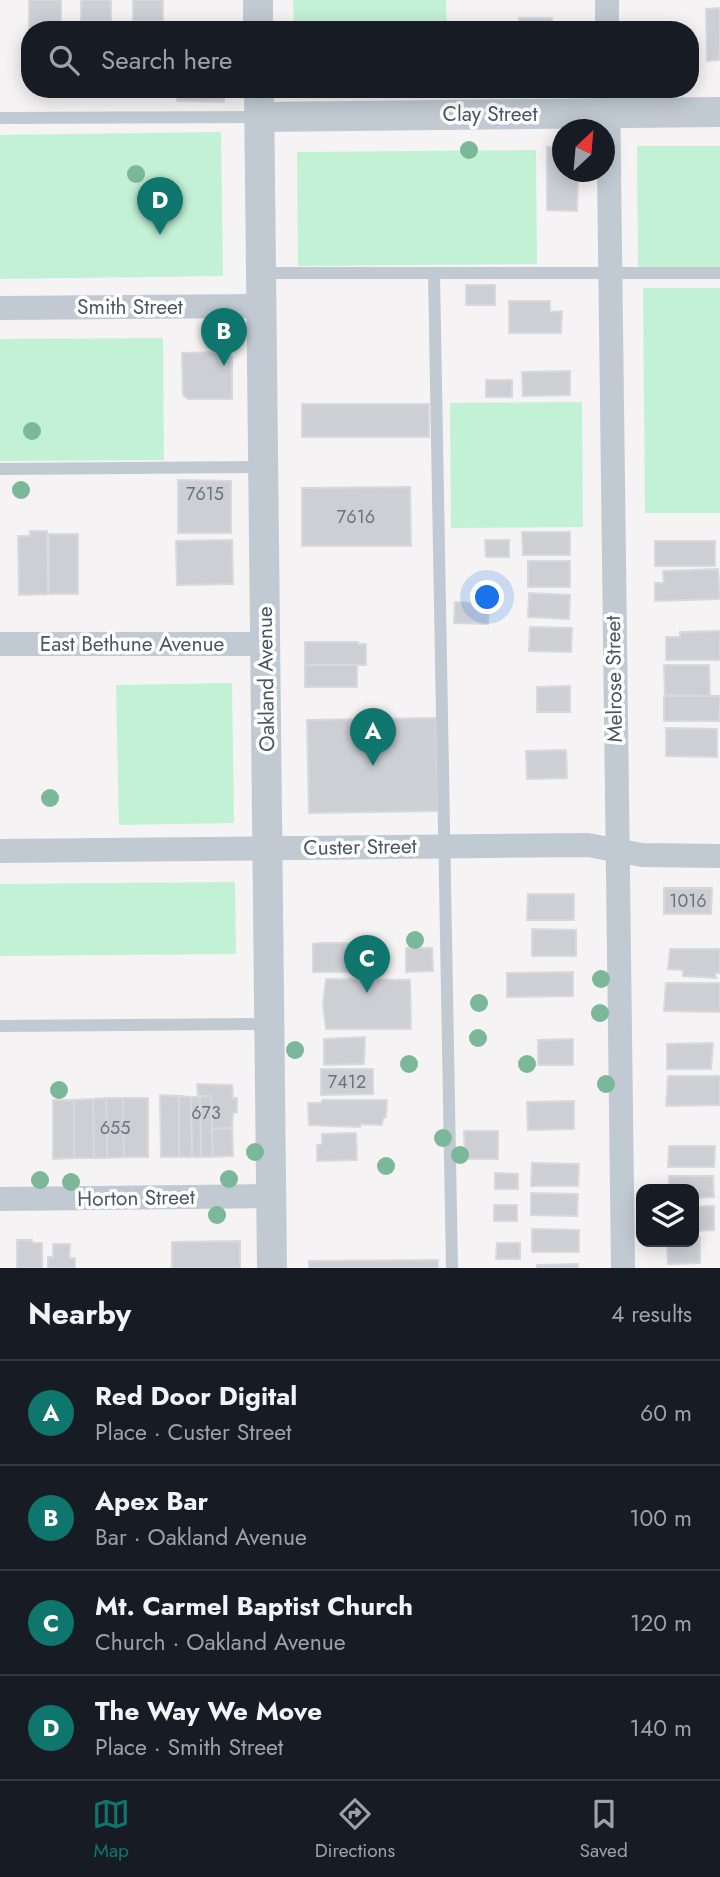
<!DOCTYPE html>
<meta charset="utf-8">
<style>
:root{--surface:#171b24;--page:#20242c;--text:#f1f3f6;--muted:#9ea1a6;--line:#363941;--accent:#0f766e}
body{margin:0;font-family:Jost,sans-serif;background:var(--page);color:var(--text)}
.controls{position:absolute;right:21px;bottom:21px;display:grid;overflow:hidden;border-radius:14px;box-shadow:0 4px 18px #0003}
.controls button{width:63px;height:63px;display:grid;place-items:center;padding:0;border:0;border-bottom:2px solid var(--line);background:var(--surface);color:var(--text);font:35px sans-serif}
.compass{position:absolute;left:552px;top:119px;width:63px;height:63px;border-radius:50%;background:var(--surface);box-shadow:0 4px 18px #0003;rotate:26deg}
.you{position:absolute;left:488px;top:598px;width:24px;height:24px;margin:-18px;border:5px solid #fff;border-radius:50%;background:#1a73e8;box-shadow:0 0 0 10px #1a73e833}
.badge{display:grid;place-items:center;width:46px;height:46px;border-radius:50%;background:var(--accent);color:#fff;font-size:23px;font-weight:700}
.pin{position:absolute;translate:-50% -58px;filter:drop-shadow(0 2px 4px #0008)}
.pin::after{content:'';position:absolute;top:37px;width:24px;height:21px;background:inherit;clip-path:polygon(0 0,100% 0,50% 100%)}
.list{margin:0;padding:0;list-style:none}
h2{display:flex;justify-content:space-between;align-items:center;height:91px;margin:0;padding:0 28px;font-size:30px}
h2 small{font-size:23px;font-weight:400;color:var(--muted)}
.list li{display:grid;grid-template-columns:46px 1fr auto;gap:21px;align-items:center;box-sizing:border-box;height:105px;padding:0 28px;border-top:2px solid var(--line)}
.list b{display:block;font-size:26px;white-space:nowrap}
.list p{margin:0;font-size:23px;white-space:nowrap;color:var(--muted)}
.list em{font-size:23px;font-style:normal;color:var(--muted)}
.icon{flex:none;width:38px;height:38px;fill:none;stroke:currentColor;stroke-width:2;stroke-linecap:round;stroke-linejoin:round}
.map{position:relative;flex:none;width:720px;height:1268px;overflow:hidden}
.search{position:absolute;background:var(--surface);box-shadow:0 4px 18px #0003;left:21px;right:21px;top:21px;height:77px;display:flex;align-items:center;gap:18px;box-sizing:border-box;padding:0 24px;border-radius:28px;color:var(--muted);font-size:26px}
.sheet{height:511px;background:var(--surface)}
nav{display:flex;justify-content:space-around;align-items:center;box-sizing:border-box;height:98px;border-top:2px solid var(--line);background:var(--surface);font-size:19px;color:var(--muted)}
nav a{display:grid;justify-items:center;gap:4px}
nav .on{color:var(--accent)}
.map>svg:first-child{display:block}
.green{fill:#c3f1d5}
.building{fill:#cdcfd5;stroke:#d7d9de;stroke-width:2}
.lines{fill:none;stroke-linecap:round;stroke-linejoin:round}
.service{stroke:#c1cad2;stroke-width:12}
.minor{stroke:#c1cad2;stroke-width:24}
.tertiary{stroke:#c1cad2;stroke-width:30}
.tree{fill:#7bb799}
.labels{text-anchor:middle;stroke-width:7;stroke-linejoin:round;paint-order:stroke}
.number-label{font-size:18px;fill:#6b747e}
.street-label{font-size:21px;fill:#4a5661;stroke:#fff}
</style>
<div class="map">
<svg width="720" height="1268" viewBox="0 0 720 1268">
<rect width="100%" height="100%" fill="#f5f3f3"/>
<g class="green">
<path d="M293,0H446L447,30H294Z"/>
<path d="M221,132L223,276L0,279V135Z"/>
<path d="M637,146H720V267H638Z"/>
<path d="M536,150L537,264L298,266L297,152Z"/>
<path d="M643,288H720V513H645Z"/>
<path d="M163,338L164,460L0,461V339Z"/>
<path d="M582,402L583,527L451,528L450,403Z"/>
<path d="M232,683L234,823L119,825L116,685Z"/>
<path d="M235,882L236,954L0,956V884Z"/>
</g>
<g class="building">
<path d="M29,0H61V30L29,29Z"/>
<rect x="81" y="0" width="30" height="21"/>
<rect x="133" y="0" width="30" height="21"/>
<path d="M720,8V60L707,61L706,9Z"/>
<rect x="519" y="18" width="33" height="12"/>
<path d="M177,22H225L224,30H177Z"/>
<path d="M177,89H224V102L177,101Z"/>
<path d="M547,147H562V172H578L577,211L547,210Z"/>
<rect x="466" y="285" width="29" height="20"/>
<path d="M509,301H550V312L562,311L561,333H509Z"/>
<path d="M226,352L232,357V399H188L183,395L182,353Z"/>
<path d="M570,371V395L523,396L522,372Z"/>
<rect x="486" y="380" width="26" height="17"/>
<rect x="302" y="404" width="127" height="33"/>
<path d="M178,480L231,481V533H178Z"/>
<path d="M410,487L411,546H302V488Z"/>
<path d="M30,531H47L48,594L19,595L18,536H30Z"/>
<path d="M522,532H570V555H523Z"/>
<rect x="49" y="534" width="29" height="60"/>
<path d="M232,540L233,584L177,585L176,541Z"/>
<path d="M485,540H509V557H486Z"/>
<rect x="655" y="541" width="60" height="25"/>
<rect x="528" y="561" width="42" height="26"/>
<path d="M718,569L720,599L655,601V583H664L663,571Z"/>
<path d="M529,593L570,595L569,619L528,617Z"/>
<path d="M455,602L489,604L488,624L454,623Z"/>
<path d="M530,627L572,628L571,652L529,651Z"/>
<path d="M720,631V660H666V637H680V632Z"/>
<path d="M305,642H358V644H366V665H305Z"/>
<rect x="305" y="665" width="52" height="22"/>
<path d="M664,665H709L710,696L665,695Z"/>
<path d="M570,686V712H537V687Z"/>
<path d="M664,696H720L719,721H664Z"/>
<path d="M436,718L438,811L309,813L307,720Z"/>
<path d="M666,728L717,729V757L666,756Z"/>
<path d="M566,750L567,778L527,779L526,751Z"/>
<path d="M664,888H712L711,914H664Z"/>
<path d="M528,894H574V920H527Z"/>
<path d="M532,929L576,930V956H532Z"/>
<path d="M319,943H367L368,972H313V944Z"/>
<path d="M406,948H432L433,971L406,972Z"/>
<path d="M670,949H720V973H715L716,978L683,976V970L668,969Z"/>
<path d="M573,972V996L507,997V973Z"/>
<path d="M326,979L410,980L411,1029H326L323,1005Z"/>
<path d="M666,983H720V1012L664,1011Z"/>
<path d="M365,1037L364,1064L324,1065V1039Z"/>
<path d="M573,1039V1065H538V1040Z"/>
<path d="M713,1043L711,1069H667V1044Z"/>
<path d="M321,1069H373V1094L321,1095Z"/>
<path d="M668,1076H720V1105L666,1106Z"/>
<path d="M197,1084L232,1085L233,1098H237V1112L233,1113L232,1128L212,1129L211,1096H198Z"/>
<path d="M160,1095L179,1096V1157H161Z"/>
<path d="M179,1096L191,1097L192,1157H179Z"/>
<path d="M211,1096L213,1157H201L200,1097Z"/>
<path d="M191,1097H200L201,1157H192Z"/>
<path d="M106,1098H123L124,1157L107,1158Z"/>
<path d="M106,1098L107,1158H94L93,1099Z"/>
<path d="M123,1098H148V1157H124Z"/>
<path d="M93,1099L94,1158H74V1100Z"/>
<path d="M53,1100H74V1158L53,1159Z"/>
<path d="M323,1100H387L386,1117L383,1118L382,1125L361,1124L360,1127L309,1125L308,1103H321Z"/>
<path d="M574,1101V1129L528,1130L527,1102Z"/>
<path d="M232,1128L233,1156L213,1157L212,1129Z"/>
<path d="M464,1131H498V1159H465Z"/>
<path d="M356,1133L357,1160L317,1161V1145L322,1144V1134Z"/>
<path d="M669,1146H715L714,1167H668Z"/>
<path d="M532,1163L579,1164L578,1186H531Z"/>
<path d="M495,1173L518,1174V1189H495Z"/>
<path d="M669,1176H713L714,1197L694,1198V1189H669Z"/>
<path d="M531,1193L578,1194L577,1216L531,1215Z"/>
<rect x="494" y="1205" width="23" height="16"/>
<path d="M714,1206V1230L694,1231V1207Z"/>
<path d="M532,1229L579,1230V1252H532Z"/>
<path d="M694,1237H700V1263L668,1264L667,1242H694Z"/>
<path d="M17,1240H32V1243H42V1268H17Z"/>
<path d="M240,1241V1268H172V1242Z"/>
<path d="M497,1243H520V1259H496Z"/>
<path d="M53,1244H70L69,1258H75V1268H48V1257H53Z"/>
<path d="M438,1260V1268H309V1261Z"/>
<path d="M578,1264V1268H537V1265Z"/>
</g>
<g class="lines">
<g class="service">
<path d="M671,112V89"/>
<path d="M0,118L259,117"/>
<path d="M261,273H720"/>
<path d="M434,274L452,1268"/>
<path d="M0,469L263,467"/>
<path d="M0,1026L269,1024"/>
</g>
<g class="minor">
<path d="M607,0V30"/>
<path d="M608,89L623,1268"/>
<path d="M0,308L261,306"/>
<path d="M0,644H265"/>
<path d="M0,851L588,845L642,855L720,856"/>
<path d="M0,1199L271,1196"/>
</g>
<g class="tertiary">
<path d="M258,0V30"/>
<path d="M259,89C265,482 269,875 272,1268"/>
<path d="M259,117L720,112"/>
</g>
</g>
<g class="tree">
<circle cx="469" cy="150" r="9"/>
<circle cx="136" cy="174" r="9"/>
<circle cx="32" cy="431" r="9"/>
<circle cx="21" cy="490" r="9"/>
<circle cx="50" cy="798" r="9"/>
<circle cx="415" cy="940" r="9"/>
<circle cx="601" cy="979" r="9"/>
<circle cx="479" cy="1003" r="9"/>
<circle cx="600" cy="1013" r="9"/>
<circle cx="478" cy="1038" r="9"/>
<circle cx="295" cy="1050" r="9"/>
<circle cx="409" cy="1064" r="9"/>
<circle cx="527" cy="1064" r="9"/>
<circle cx="606" cy="1084" r="9"/>
<circle cx="59" cy="1090" r="9"/>
<circle cx="443" cy="1138" r="9"/>
<circle cx="255" cy="1152" r="9"/>
<circle cx="460" cy="1155" r="9"/>
<circle cx="386" cy="1166" r="9"/>
<circle cx="229" cy="1179" r="9"/>
<circle cx="40" cy="1180" r="9"/>
<circle cx="71" cy="1182" r="9"/>
<circle cx="217" cy="1215" r="9"/>
</g>
<g class="labels">
<g class="number-label">
<text x="205" y="500">7615</text>
<text x="356" y="523">7616</text>
<text x="688" y="907">1016</text>
<text x="347" y="1088">7412</text>
<text x="206" y="1119">673</text>
<text x="115" y="1134">655</text>
</g>
<g class="street-label">
<text x="490" y="121">Clay Street</text>
<text x="130" y="314">Smith Street</text>
<text x="132" y="651">East Bethune Avenue</text>
<text transform="translate(266 679) rotate(-91)" y="7">Oakland Avenue</text>
<text transform="translate(614 679) rotate(-91)" y="7">Melrose Street</text>
<text transform="translate(360 847) rotate(-1)" y="7">Custer Street</text>
<text transform="translate(136 1198) rotate(-1)" y="7">Horton Street</text>
</g>
</g>
</svg>
<div class="controls">
<button><svg class="icon" aria-label="layers" viewBox="0 0 24 24"><path d="M12 4l9 5-9 5-9-5zM3 14l9 5 9-5"/></svg></button>
</div>
<svg class="compass" viewBox="-18 -18 36 36"><path d="M0-13l5 13h-10z" fill="#e53935"/><path d="M0 13l5-13h-10z" fill="#9ea1a6"/></svg>
<div class="you"></div>
<div class="pin badge" style="left:373px;top:766px">A</div>
<div class="pin badge" style="left:224px;top:366px">B</div>
<div class="pin badge" style="left:367px;top:993px">C</div>
<div class="pin badge" style="left:160px;top:235px">D</div>
<div class="search"><svg class="icon" aria-label="search" viewBox="0 0 24 24"><circle cx="10" cy="10" r="6"/><path d="M15 15l6 6"/></svg>Search here</div>
</div>
<section class="sheet">
<h2>Nearby<small>4 results</small></h2>
<ul class="list">
<li><span class="badge">A</span><div><b>Red Door Digital</b><p>Place · Custer Street</p></div><em>60 m</em></li>
<li><span class="badge">B</span><div><b>Apex Bar</b><p>Bar · Oakland Avenue</p></div><em>100 m</em></li>
<li><span class="badge">C</span><div><b>Mt. Carmel Baptist Church</b><p>Church · Oakland Avenue</p></div><em>120 m</em></li>
<li><span class="badge">D</span><div><b>The Way We Move</b><p>Place · Smith Street</p></div><em>140 m</em></li>
</ul>
</section>
<nav>
<a class="on"><svg class="icon" aria-label="map" viewBox="0 0 24 24"><path d="M3 6l6-2 6 2 6-2v14l-6 2-6-2-6 2zM9 4v14M15 6v14"/></svg>Map</a>
<a><svg class="icon" aria-label="directions" viewBox="0 0 24 24"><path d="M12 3l9 9-9 9-9-9zM9 14v-3h6M13 9l2 2-2 2"/></svg>Directions</a>
<a><svg class="icon" aria-label="saved" viewBox="0 0 24 24"><path d="M7 4h10v16l-5-4-5 4z"/></svg>Saved</a>
</nav>
